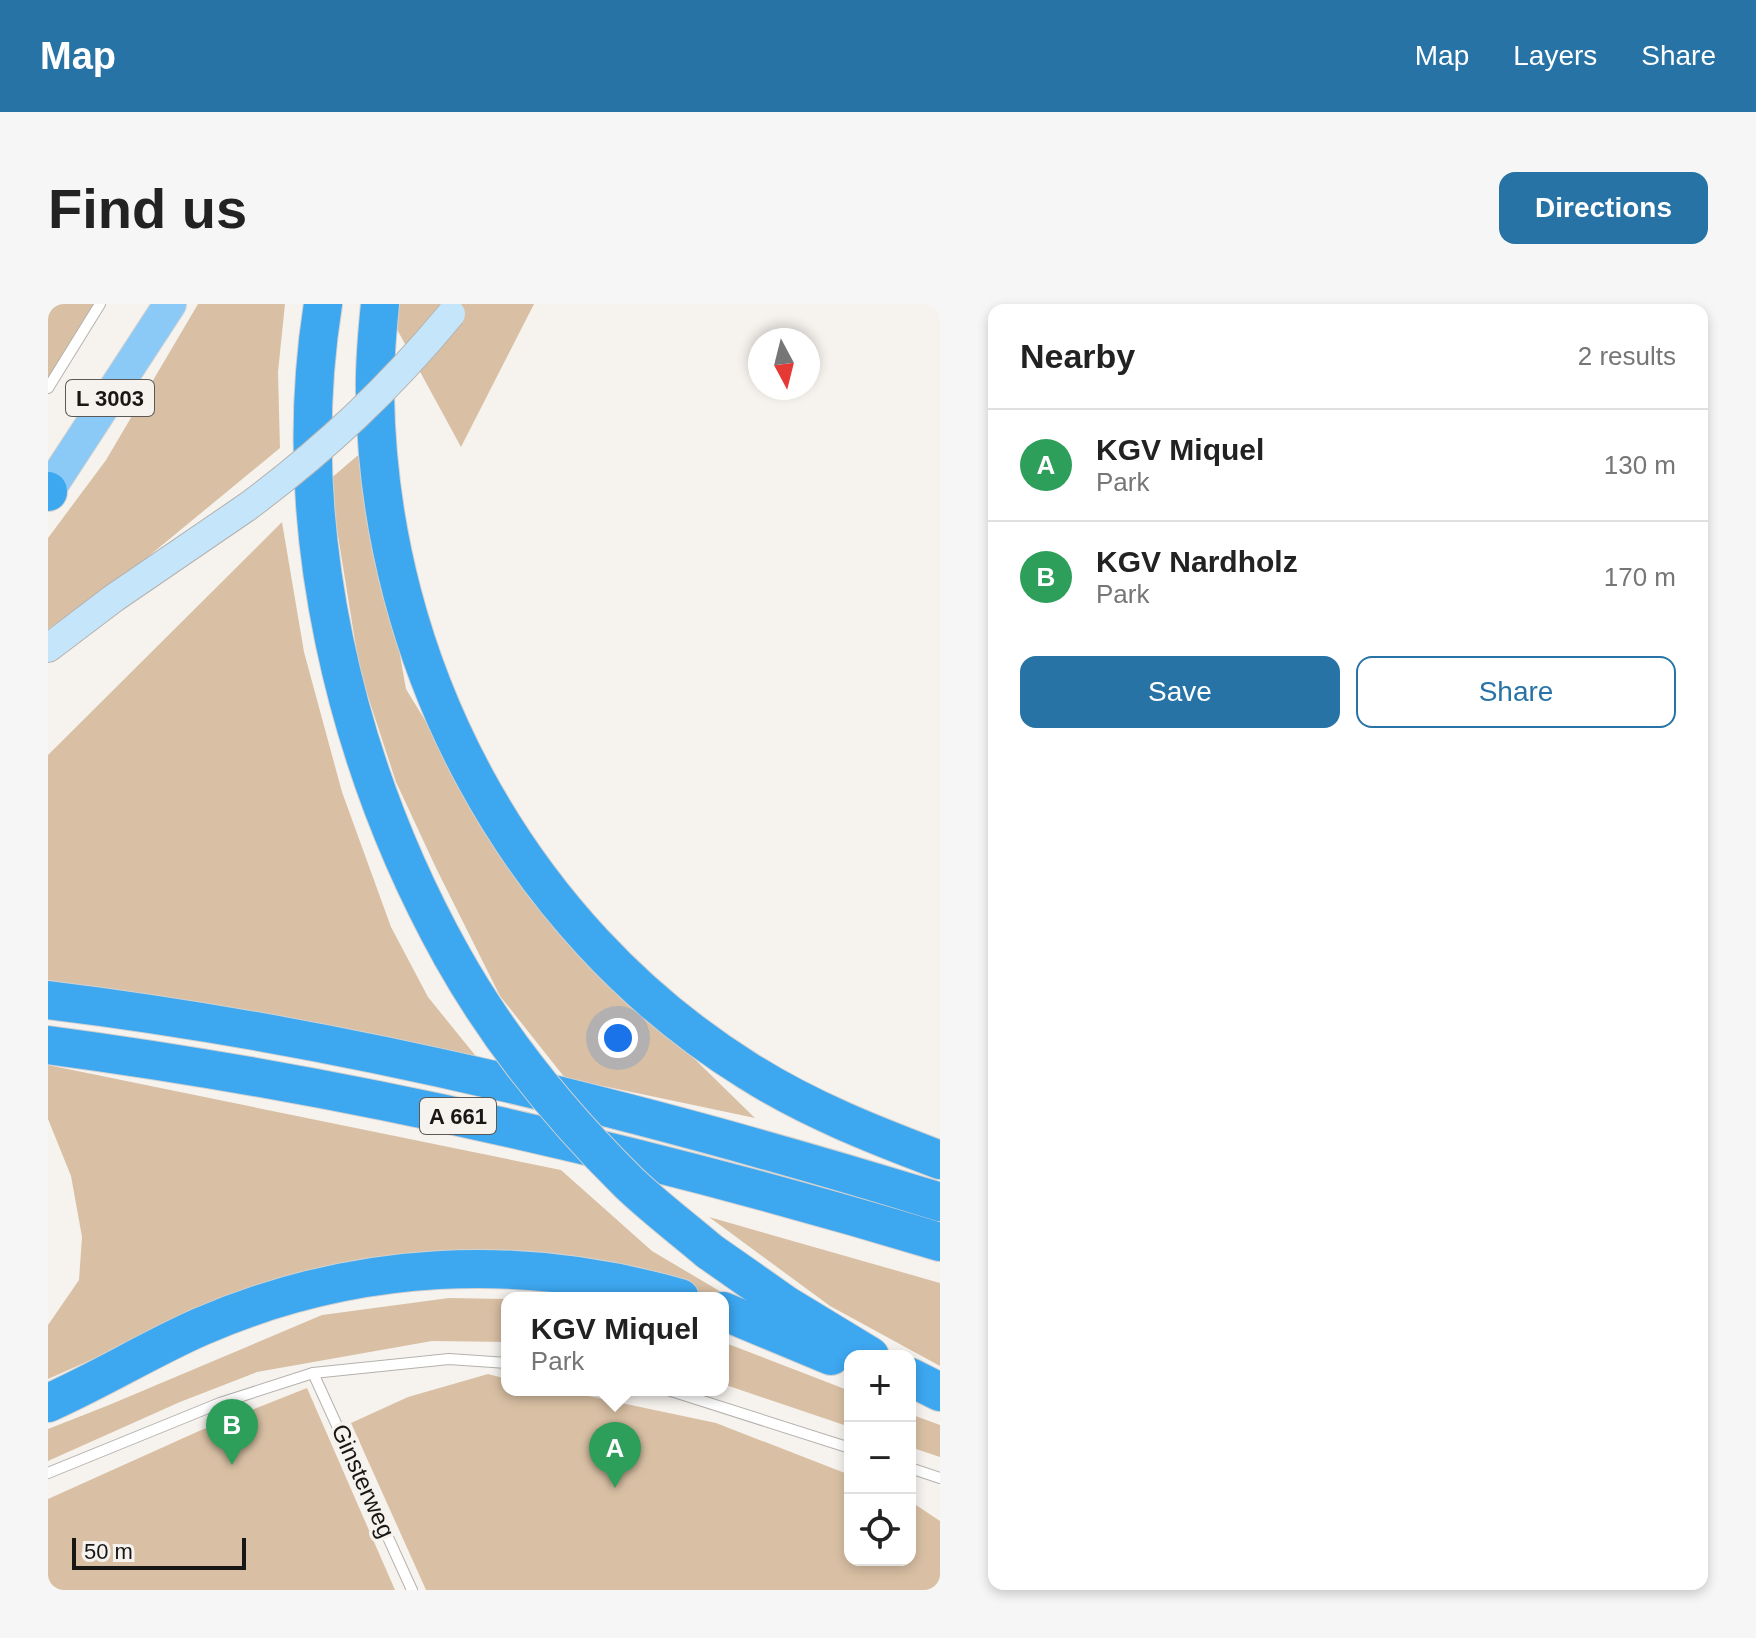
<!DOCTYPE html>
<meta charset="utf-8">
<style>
:root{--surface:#fff;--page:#f6f6f6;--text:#222;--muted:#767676;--line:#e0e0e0;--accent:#2873a6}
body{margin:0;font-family:Arial,sans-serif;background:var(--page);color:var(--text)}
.controls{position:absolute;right:24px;bottom:24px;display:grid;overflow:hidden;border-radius:16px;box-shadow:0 4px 12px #0003}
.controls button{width:72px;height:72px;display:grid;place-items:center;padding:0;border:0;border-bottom:2px solid var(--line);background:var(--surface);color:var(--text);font:40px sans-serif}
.compass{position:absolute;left:700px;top:24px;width:72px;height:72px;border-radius:50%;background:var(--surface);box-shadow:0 4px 12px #0003;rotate:173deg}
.scale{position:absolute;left:24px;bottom:20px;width:174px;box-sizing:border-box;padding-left:8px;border:4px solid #191716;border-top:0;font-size:22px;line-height:28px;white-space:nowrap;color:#191716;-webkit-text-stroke:6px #f6f3ef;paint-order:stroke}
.you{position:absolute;left:570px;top:734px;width:28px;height:28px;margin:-20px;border:6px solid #fff;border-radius:50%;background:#1a73e8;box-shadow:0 0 0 12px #1a73e833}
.badge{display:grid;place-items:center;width:52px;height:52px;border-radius:50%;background:var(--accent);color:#fff;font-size:26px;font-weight:700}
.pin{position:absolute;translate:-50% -66px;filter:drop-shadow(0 2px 4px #0008)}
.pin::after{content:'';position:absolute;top:42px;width:28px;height:24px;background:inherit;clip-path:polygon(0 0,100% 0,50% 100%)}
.popup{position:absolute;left:453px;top:988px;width:228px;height:104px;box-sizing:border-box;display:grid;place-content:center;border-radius:16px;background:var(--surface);filter:drop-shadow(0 2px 6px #0005);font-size:26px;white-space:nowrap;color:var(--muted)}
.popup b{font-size:30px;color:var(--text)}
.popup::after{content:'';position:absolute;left:50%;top:100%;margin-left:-16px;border:16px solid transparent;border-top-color:var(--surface)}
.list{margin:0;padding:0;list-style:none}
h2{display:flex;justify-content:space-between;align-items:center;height:104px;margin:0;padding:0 32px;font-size:34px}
h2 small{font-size:26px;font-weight:400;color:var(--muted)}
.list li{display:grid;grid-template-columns:52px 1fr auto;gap:24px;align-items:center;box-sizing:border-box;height:112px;padding:0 32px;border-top:2px solid var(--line)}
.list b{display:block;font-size:30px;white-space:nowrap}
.list p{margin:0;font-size:26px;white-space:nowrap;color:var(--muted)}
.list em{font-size:26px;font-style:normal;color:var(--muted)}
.actions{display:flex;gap:16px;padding:24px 32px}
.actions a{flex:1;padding:18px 0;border:2px solid var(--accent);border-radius:16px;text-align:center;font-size:28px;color:var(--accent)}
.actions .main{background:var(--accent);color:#fff}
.icon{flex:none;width:44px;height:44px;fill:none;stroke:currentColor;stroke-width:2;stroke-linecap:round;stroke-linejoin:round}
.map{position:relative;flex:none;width:892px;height:1286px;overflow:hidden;border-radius:16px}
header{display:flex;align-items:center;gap:48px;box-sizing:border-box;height:112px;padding:0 40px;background:var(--accent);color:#fff}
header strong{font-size:38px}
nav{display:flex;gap:44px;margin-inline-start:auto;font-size:28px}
.intro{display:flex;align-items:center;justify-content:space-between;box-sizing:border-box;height:192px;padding:0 48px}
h1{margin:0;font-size:56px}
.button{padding:20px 36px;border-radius:16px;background:var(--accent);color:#fff;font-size:28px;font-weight:700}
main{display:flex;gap:48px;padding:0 48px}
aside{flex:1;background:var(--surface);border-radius:16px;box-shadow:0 4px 12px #0003}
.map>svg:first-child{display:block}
.green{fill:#d9c0a4}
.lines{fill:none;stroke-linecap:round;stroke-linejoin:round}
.lane-casing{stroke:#b5b2ae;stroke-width:12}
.secondary-casing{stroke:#b5b2ae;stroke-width:30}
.primary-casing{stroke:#d1d1d0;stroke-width:34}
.highway-casing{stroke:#d1d1d0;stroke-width:40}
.lane{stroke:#fff;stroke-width:10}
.secondary{stroke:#c5e5fa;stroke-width:28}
.primary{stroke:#8bcaf6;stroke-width:32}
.highway{stroke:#3da7f0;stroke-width:38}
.secondary-bridge-casing{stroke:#b5b2ae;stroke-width:30;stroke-linecap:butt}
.highway-bridge-casing{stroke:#d1d1d0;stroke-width:40;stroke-linecap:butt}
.secondary-bridge{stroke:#c5e5fa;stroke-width:28}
.highway-bridge{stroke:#3da7f0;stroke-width:38}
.labels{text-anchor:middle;stroke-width:7;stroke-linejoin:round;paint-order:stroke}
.shield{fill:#f6f3ef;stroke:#5b5957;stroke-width:2}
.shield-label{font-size:22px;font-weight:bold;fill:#191716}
.street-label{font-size:24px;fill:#191716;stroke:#f6f3ef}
</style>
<header>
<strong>Map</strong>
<nav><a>Map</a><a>Layers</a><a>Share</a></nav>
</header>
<div class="intro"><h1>Find us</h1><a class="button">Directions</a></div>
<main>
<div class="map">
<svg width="892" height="1286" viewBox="0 0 892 1286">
<rect width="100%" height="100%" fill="#f6f3ef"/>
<g class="green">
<path d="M0,0H55L0,87Z"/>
<path d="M150,0H237L230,68L232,144L90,261L0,325V234L58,156Z"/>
<path d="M350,0H486L413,143L345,18Z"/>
<path d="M316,146L358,385L491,603L707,814L517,774L452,692L389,566L348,478L312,368L281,176Z"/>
<path d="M234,218L256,348L294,488L343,623L380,693L431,756L237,715L0,676V451Z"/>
<path d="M0,761L513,866L604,947L712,1011L675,994H656L523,953L153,1007L0,1075V1021L31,976L34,933L23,872L0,815Z"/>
<path d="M661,913L892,979V1062L782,1002Z"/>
<path d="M401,994L459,995V1038L384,1037L209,1068L132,1098L0,1157V1125L61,1101L274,1011Z"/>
<path d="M675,1038L802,1087V1123L675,1080Z"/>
<path d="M440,1070L459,1075V1086H512L668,1119L802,1171V1256H862V1197L892,1217V1286H378L303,1119L360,1093Z"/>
<path d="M259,1084L347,1286H0V1195L151,1127Z"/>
<path d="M862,1110L892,1121V1153L862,1143Z"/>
</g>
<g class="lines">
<g class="lane-casing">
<g id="lane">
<path d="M0,84L52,0"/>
<path d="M265,1069L364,1286"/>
<path d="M620,1086L802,1144"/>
<path d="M862,1164L892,1174"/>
<path d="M0,1169L172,1099L265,1069L401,1055L459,1059"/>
</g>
</g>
<g class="secondary-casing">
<path id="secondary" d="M0,344L66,294L199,203"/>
</g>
<g class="primary-casing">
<path id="primary" d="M0,187L122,0"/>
</g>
<g class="highway-casing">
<g id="highway">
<path d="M275,0C240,220 297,460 404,652"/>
<path d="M332,0C329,30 326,61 327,91C331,361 469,623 700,767C760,805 826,831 892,856"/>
<path d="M0,188V187"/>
<path d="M0,696C304,733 600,808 892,898"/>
<path d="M0,741C302,781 600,850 892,938"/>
<path d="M661,947L738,1001L822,1052"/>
<path d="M675,1007L783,1052"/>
<path d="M862,1073L892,1088"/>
<path d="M0,1099C52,1076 100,1046 152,1023C306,956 471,948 632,994"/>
</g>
</g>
<use href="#lane" class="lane"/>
<use href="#secondary" class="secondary"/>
<use href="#primary" class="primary"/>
<use href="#highway" class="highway"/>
<g class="secondary-bridge-casing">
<path id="secondary-bridge" d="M199,203C277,145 341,85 403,10"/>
</g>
<g class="highway-bridge-casing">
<path id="highway-bridge" d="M404,652C451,736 513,812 581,879C606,903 634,924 661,947"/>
</g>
<use href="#secondary-bridge" class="secondary-bridge"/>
<use href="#highway-bridge" class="highway-bridge"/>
</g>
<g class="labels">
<g class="shield">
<rect x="18" y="76" width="88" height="36" rx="6"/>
<rect x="372" y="794" width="76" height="36" rx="6"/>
</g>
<g class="shield-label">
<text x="62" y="102">L 3003</text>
<text x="410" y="820">A 661</text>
</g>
<g class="street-label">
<text transform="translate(315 1177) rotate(66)" y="8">Ginsterweg</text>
</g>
</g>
</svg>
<div class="controls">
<button>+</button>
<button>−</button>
<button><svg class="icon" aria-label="locate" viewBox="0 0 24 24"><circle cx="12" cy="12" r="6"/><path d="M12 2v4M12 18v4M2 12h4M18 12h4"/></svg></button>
</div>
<svg class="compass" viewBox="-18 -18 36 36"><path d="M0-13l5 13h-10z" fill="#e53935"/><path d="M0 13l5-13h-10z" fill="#767676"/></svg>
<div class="scale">50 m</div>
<div class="you"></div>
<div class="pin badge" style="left:567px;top:1184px;background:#2e9e5b">A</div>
<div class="popup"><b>KGV Miquel</b>Park</div>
<div class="pin badge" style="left:184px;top:1161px;background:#2e9e5b">B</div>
</div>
<aside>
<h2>Nearby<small>2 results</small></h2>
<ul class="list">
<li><span class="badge" style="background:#2e9e5b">A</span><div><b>KGV Miquel</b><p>Park</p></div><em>130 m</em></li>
<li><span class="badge" style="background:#2e9e5b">B</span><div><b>KGV Nardholz</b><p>Park</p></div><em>170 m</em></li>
</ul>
<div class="actions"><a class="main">Save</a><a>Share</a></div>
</aside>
</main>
